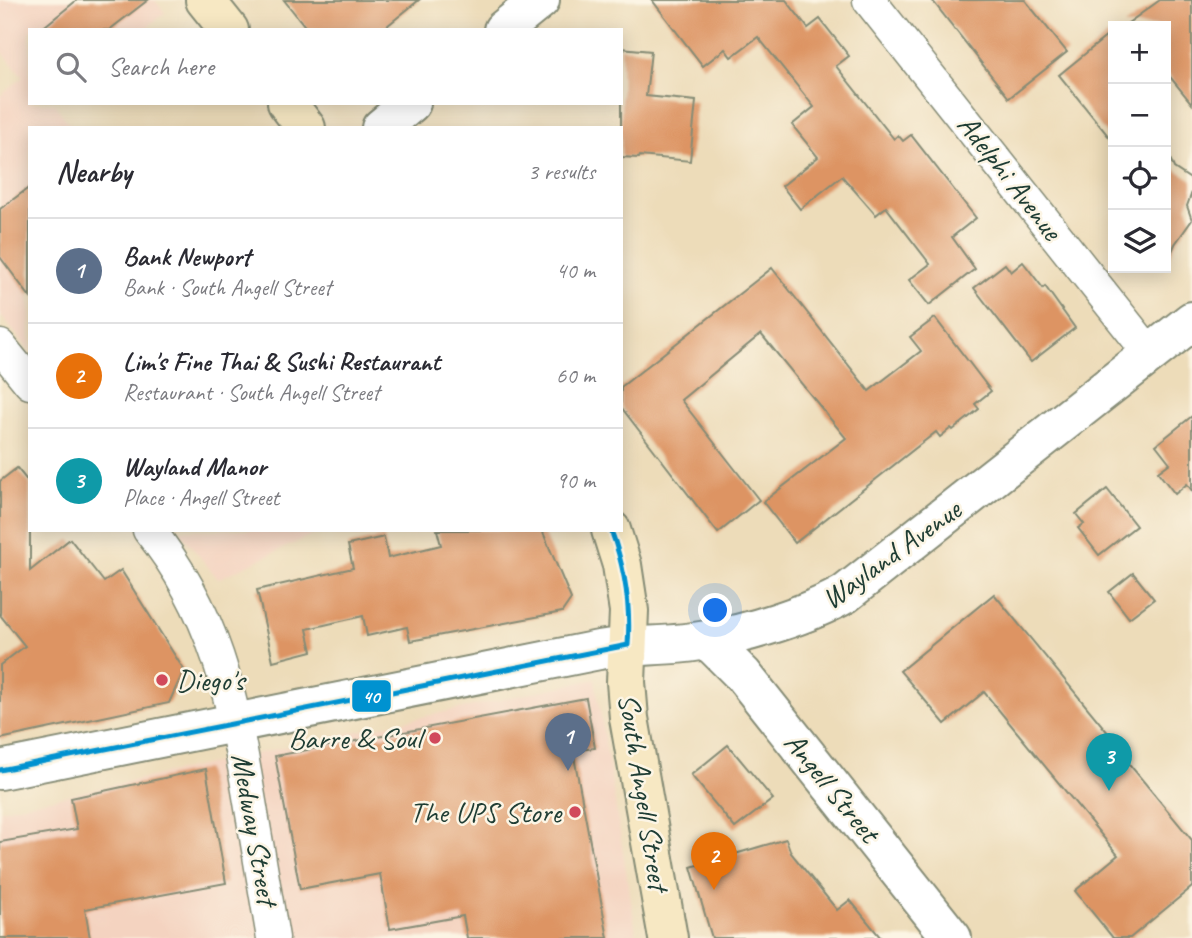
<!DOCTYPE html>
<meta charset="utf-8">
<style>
:root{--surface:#fff;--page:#f7f7f7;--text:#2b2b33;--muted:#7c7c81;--line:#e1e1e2;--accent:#111827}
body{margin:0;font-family:Caveat,sans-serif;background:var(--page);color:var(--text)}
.controls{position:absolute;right:21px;top:21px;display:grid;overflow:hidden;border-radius:0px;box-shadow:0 4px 18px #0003}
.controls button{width:63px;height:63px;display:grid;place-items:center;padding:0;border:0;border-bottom:2px solid var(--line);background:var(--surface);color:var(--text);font:35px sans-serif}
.you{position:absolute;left:716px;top:611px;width:24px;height:24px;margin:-18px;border:5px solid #fff;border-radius:50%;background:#1a73e8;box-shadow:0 0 0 10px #1a73e833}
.badge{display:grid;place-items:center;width:46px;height:46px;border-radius:50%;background:var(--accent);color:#fff;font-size:23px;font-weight:700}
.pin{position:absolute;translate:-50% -58px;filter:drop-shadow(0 2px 4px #0008)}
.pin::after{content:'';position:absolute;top:37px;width:24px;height:21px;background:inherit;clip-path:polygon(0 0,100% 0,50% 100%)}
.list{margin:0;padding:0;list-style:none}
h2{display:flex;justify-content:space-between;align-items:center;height:91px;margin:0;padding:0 28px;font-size:30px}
h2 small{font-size:23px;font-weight:400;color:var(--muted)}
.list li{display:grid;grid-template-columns:46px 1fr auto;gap:21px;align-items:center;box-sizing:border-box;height:105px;padding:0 28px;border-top:2px solid var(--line)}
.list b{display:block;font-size:26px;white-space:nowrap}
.list p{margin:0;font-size:23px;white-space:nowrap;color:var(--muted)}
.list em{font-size:23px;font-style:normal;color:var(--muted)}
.icon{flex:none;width:38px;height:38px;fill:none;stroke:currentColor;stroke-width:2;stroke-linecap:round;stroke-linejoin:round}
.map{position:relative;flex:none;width:1192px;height:938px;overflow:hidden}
.search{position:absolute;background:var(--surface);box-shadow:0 4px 18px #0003;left:28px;top:28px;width:595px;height:77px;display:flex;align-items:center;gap:18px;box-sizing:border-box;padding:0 24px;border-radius:0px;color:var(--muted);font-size:26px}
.panel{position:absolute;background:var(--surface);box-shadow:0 4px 18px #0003;left:28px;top:126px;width:595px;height:406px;border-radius:0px}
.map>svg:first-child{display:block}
.built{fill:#f4d3c0}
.building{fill:#dd9463}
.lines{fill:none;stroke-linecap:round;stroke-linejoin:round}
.minor-casing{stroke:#868c76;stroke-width:35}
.tertiary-casing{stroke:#868c76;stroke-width:42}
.secondary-casing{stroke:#868c76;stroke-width:42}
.minor{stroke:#fff;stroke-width:32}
.tertiary{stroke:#fff;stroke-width:38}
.secondary{stroke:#f7e8c3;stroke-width:38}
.bus-1-casing{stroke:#fcf5e5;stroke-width:10}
.bus-1{stroke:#0092d0;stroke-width:5}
.poi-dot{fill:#d1495b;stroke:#fcf5e5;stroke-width:2.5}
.labels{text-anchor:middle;stroke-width:5;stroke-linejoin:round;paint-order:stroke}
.street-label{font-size:30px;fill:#1f3d34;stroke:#fcf5e5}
.poi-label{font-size:30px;fill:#1f3d34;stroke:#fcf5e5;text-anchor:end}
.line-badge{stroke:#fcf5e5;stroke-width:2.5}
.badge-label{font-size:19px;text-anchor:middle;font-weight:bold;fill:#fff}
</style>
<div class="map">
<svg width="1192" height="938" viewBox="0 0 1192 938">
<rect width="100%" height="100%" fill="#fcf5e5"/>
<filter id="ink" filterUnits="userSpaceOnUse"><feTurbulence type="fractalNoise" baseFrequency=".0143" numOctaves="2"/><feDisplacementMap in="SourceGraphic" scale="14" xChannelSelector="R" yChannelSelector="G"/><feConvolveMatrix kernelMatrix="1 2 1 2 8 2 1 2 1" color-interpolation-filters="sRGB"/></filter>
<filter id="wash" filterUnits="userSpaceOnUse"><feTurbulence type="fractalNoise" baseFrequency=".00686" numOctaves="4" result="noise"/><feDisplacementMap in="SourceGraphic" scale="28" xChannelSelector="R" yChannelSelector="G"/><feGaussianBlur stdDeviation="1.57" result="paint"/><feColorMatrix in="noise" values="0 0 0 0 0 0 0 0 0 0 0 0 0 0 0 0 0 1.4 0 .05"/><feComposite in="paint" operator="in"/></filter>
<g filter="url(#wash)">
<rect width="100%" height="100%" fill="#eddcb9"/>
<g class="built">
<path d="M0,0H155L165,13L144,30H30V103H54L72,128H30V351L0,315V96L23,77L0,49Z"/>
<path d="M178,530H322L218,579Z"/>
<path d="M595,679L637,938H0V810Z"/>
</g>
<g id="blocks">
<g class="building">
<path d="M77,0H148L109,30H40Z"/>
<path d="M284,0H419L382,30H308Z"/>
<path d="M652,0H786L808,28L820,19L849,56L836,66L894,139L898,135L903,141L911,135L976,218L952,237L975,269L929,305L909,280L930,264L886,207L876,215L842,176L800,209L782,186L818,157L792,125L814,107L758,37L731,57L725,49L703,66Z"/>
<path d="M932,0H1025L1067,52L1009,98Z"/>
<path d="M1160,0H1192V104L1166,72V26H1124Z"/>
<path d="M1113,31V142L1059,75Z"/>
<path d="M621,48L651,51L646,96L696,101L690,161L640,156L639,158L621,157Z"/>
<path d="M1166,156H1169L1174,168L1192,180V192L1187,206L1192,220L1175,244L1170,256H1166Z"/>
<path d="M30,187V297L0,257V209Z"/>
<path d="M1023,262L1043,288L1045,286L1075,328L1031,362L974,288L1005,264L1011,272Z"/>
<path d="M772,268L869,391L921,351L910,337L935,318L991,391L975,404L979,409L953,430L951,428L940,437L936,432L795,543L763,502L846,438L761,334L681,400L759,500L718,533L621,407V387Z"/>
<path d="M1192,416V491L1187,484L1175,494L1158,472L1170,463L1156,445Z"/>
<path d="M17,468L30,484V571L70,539L104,582L121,570L184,670L169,703L0,739V665L25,646L0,615V481Z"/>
<path d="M1107,489L1136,526L1099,555L1078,528L1084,524L1076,514Z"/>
<path d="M437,530H542L571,599L562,612L410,641L407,627L367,636L363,616L307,629L312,651L273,661L257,590L353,568L348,545L384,537L388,558L441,545Z"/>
<path d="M1133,573L1154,599L1129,618L1109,592Z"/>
<path d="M994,594L1114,740L1111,742L1192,840V887L1130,938H1113L1075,891L1118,855L984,692L945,724L900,671Z"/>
<path d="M586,698L595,748L573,751L608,938H467L463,916L390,929L380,874L300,889L275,756Z"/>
<path d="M728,745L773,799L735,828L691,775Z"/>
<path d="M206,769L226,883L85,909L90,938H0V842L77,829L71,798Z"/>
<path d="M786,839L791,853L837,910L850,900L881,938H712L691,867Z"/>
</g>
</g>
</g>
<g filter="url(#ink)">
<use href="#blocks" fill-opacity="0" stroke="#868c76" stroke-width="2"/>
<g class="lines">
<g class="minor-casing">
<g id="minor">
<path d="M869,0L1151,355"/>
<path d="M0,346L30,383"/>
<path d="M149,530C214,610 233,697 249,796C257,843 265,891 273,938"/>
</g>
</g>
<g class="tertiary-casing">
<g id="tertiary">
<path d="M503,30L540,0"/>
<path d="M381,128L411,103"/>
<path d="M708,640L743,675L952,938"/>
<path d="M0,770L599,650C635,644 671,647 707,640C747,634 810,614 845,594L1192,321"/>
</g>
</g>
<g class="secondary-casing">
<g id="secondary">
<path d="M205,0L229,30"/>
<path d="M287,103L306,128"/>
<path d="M611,530L622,565L629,611L626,682L629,718L668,938"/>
</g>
</g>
<use href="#minor" class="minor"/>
<use href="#tertiary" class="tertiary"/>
<use href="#secondary" class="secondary"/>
<g class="bus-1-casing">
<path id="bus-1" d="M0,770L628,645C631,605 625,568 611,530"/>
</g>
<use href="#bus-1" class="bus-1"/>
</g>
</g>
<g class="poi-dot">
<circle cx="162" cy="680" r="7"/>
<circle cx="435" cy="738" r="7"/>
<circle cx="575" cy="812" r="7"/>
</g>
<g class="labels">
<g class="street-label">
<text transform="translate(1010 177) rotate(52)" y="10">Adelphi Avenue</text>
<text transform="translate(891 554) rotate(-36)" y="10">Wayland Avenue</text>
<text transform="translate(832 787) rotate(51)" y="10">Angell Street</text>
<text transform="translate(644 792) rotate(81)" y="10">South Angell Street</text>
<text transform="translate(255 829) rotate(80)" y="10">Medway Street</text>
</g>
<g class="poi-label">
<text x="176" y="690" text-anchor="start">Diego's</text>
<text x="421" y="748">Barre &amp; Soul</text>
<text x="561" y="822">The UPS Store</text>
</g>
</g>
<rect class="line-badge" x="351" y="679" width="41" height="34" rx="7" fill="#0092d0"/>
<g class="badge-label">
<text x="371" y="703">40</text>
</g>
</svg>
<div class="controls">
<button>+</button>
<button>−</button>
<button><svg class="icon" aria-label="locate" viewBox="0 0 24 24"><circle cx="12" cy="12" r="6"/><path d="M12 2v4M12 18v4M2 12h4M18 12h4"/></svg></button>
<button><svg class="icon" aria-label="layers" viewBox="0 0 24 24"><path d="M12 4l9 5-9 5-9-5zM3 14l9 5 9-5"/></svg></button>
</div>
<div class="you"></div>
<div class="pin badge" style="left:568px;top:771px;background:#5c6f8a">1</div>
<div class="pin badge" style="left:714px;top:890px;background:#e8710a">2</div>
<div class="pin badge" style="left:1109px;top:791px;background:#0f9aa8">3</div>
<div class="search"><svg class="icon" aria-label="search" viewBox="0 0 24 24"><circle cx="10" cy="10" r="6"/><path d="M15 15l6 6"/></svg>Search here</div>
<section class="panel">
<h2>Nearby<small>3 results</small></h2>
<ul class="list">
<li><span class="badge" style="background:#5c6f8a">1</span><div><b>Bank Newport</b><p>Bank · South Angell Street</p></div><em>40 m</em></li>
<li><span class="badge" style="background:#e8710a">2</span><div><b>Lim's Fine Thai &amp; Sushi Restaurant</b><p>Restaurant · South Angell Street</p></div><em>60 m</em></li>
<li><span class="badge" style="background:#0f9aa8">3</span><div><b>Wayland Manor</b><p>Place · Angell Street</p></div><em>90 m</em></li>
</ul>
</section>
</div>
